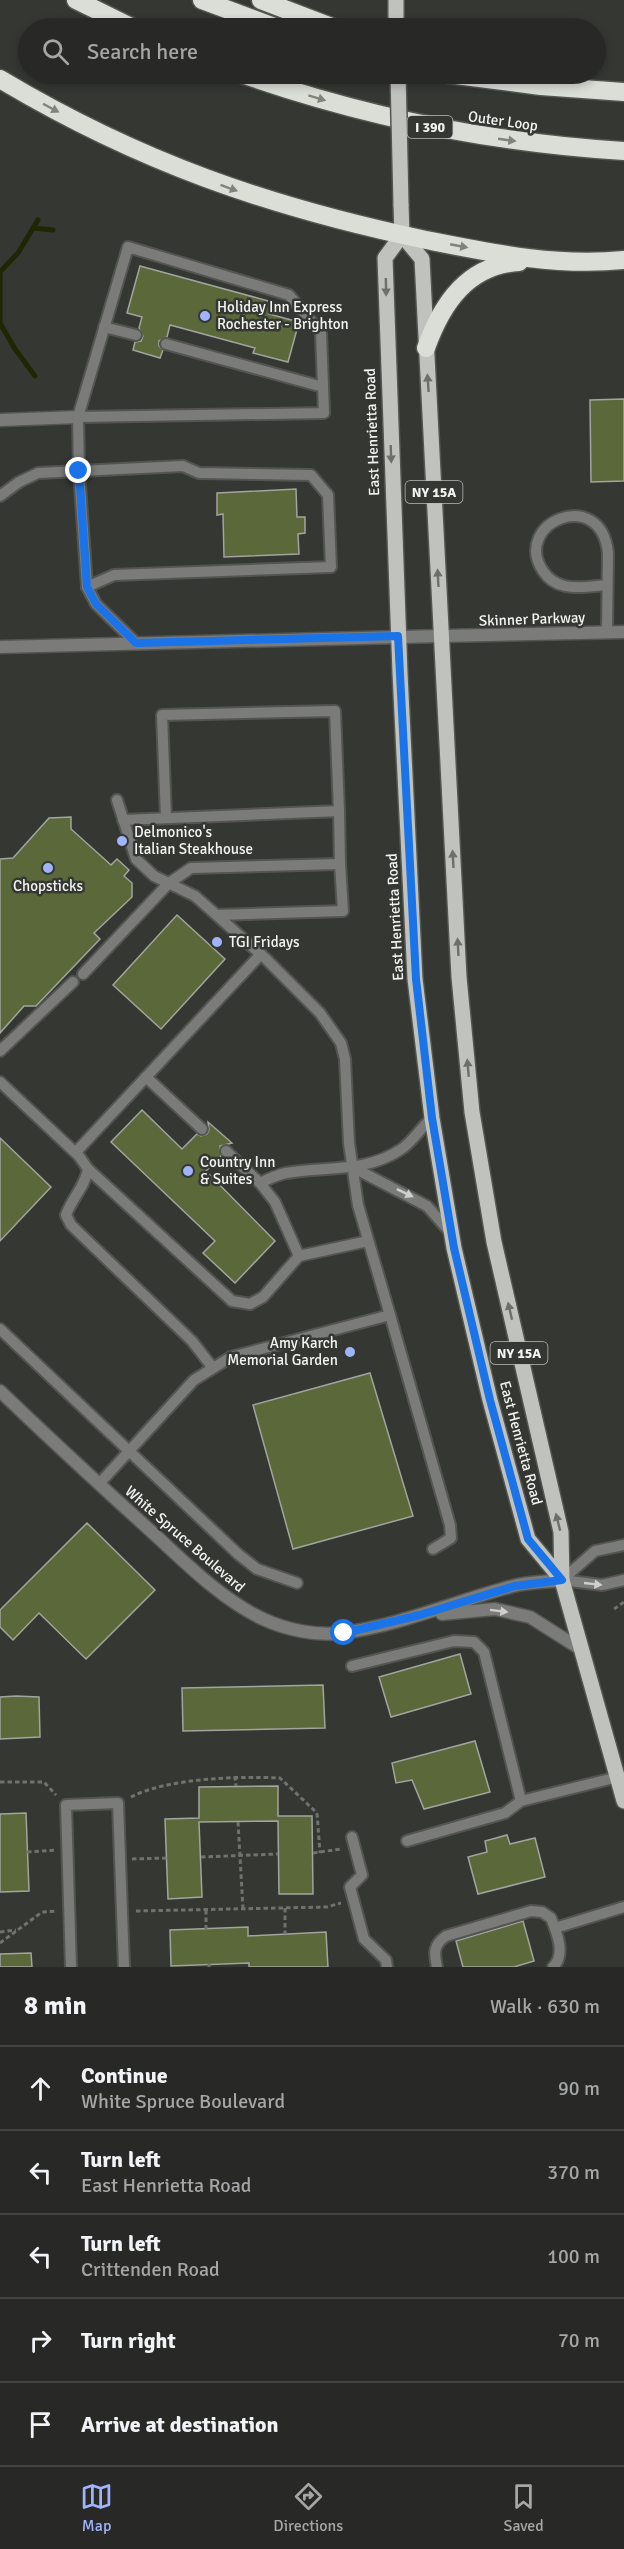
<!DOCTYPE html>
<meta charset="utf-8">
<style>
:root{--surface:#282926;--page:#30312e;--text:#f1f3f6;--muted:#a5a6a7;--line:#444543;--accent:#a0b3fd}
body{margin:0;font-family:Signika,sans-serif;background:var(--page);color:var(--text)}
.stop{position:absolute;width:18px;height:18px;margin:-14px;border:4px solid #1a73e8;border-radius:50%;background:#fff}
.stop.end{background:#1a73e8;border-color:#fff;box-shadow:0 2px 6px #0008}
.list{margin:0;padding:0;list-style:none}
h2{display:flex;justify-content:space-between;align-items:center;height:78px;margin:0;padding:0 24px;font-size:26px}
h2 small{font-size:20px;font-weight:400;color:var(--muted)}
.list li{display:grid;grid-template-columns:39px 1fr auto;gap:18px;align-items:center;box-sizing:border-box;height:84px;padding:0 24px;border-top:2px solid var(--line)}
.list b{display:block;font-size:22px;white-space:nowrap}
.list p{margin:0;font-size:20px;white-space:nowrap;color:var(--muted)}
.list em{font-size:20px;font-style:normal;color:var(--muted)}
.icon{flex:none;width:33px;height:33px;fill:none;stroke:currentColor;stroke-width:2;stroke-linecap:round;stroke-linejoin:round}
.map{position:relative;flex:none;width:624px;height:1967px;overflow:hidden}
.search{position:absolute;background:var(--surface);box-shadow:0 3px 9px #0003;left:18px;right:18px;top:18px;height:66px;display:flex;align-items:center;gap:15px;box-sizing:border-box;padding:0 21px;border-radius:33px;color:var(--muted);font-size:22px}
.sheet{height:498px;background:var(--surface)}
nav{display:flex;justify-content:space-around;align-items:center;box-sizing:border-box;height:84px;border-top:2px solid var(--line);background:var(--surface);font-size:16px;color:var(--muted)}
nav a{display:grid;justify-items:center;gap:3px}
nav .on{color:var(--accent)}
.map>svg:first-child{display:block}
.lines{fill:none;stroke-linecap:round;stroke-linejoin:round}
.stream{stroke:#1e2704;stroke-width:5}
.building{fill:#5a683a;stroke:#a2a49f;stroke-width:1.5}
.service-casing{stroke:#535551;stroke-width:14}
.minor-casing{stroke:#535551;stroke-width:15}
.tertiary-casing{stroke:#535551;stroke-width:15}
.primary-casing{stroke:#535551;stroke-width:18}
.motorway-casing{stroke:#535551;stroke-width:21}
.path{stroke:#70726d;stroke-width:3;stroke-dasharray:4.5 3;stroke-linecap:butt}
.service{stroke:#7b7c7a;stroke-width:10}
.minor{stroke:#7b7c7a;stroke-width:12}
.tertiary{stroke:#7b7c7a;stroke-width:12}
.primary{stroke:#c0c2bd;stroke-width:15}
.motorway{stroke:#dbddd7;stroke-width:18}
.primary-bridge-casing{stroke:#535551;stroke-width:18;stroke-linecap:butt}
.primary-bridge{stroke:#c0c2bd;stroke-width:15}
.oneway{fill:#80827c}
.oneway2{fill:#6d6f6a}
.oneway3{fill:#cfd0cd}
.route{stroke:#1a73e8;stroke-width:8}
.poi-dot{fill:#a0b3fd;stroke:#353732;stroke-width:2}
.labels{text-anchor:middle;stroke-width:5;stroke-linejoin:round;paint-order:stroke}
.shield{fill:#353732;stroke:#babbb8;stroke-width:1.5}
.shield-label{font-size:14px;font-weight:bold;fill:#f3f4f1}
.street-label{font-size:15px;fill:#f3f4f1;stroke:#353732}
.poi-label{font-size:15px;fill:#f3f4f1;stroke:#353732;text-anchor:start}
</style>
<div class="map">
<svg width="624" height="1967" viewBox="0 0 624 1967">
<rect width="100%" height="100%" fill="#353732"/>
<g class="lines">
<g class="stream">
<path d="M33,228L53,230"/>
<path d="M35,376L15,349L0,323V272L18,253L38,220"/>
</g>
</g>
<g class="building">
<path d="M140,266L272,302L269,314L299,322L288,362L253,353L255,348L170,325L167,337L159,341V346L163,350L160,358L133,350L135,342L141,341L143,336L139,328L142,317L127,313Z"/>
<path d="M624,399V481L591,482L590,400Z"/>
<path d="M296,489L297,517H305V533L298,534L299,554L224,557L223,514L217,515V493Z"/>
<path d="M71,817V829L111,865L117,859L129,870L124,876L132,883V897L94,933L100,939L36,1006H24L0,1033V859L13,858L49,818Z"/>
<path d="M177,915L225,959L161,1029L113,985Z"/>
<path d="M142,1110L182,1149L197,1134L201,1136L207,1134L209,1130L208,1122L232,1143L220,1146L221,1156L206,1171L275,1241L235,1283L203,1253L215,1241L111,1142Z"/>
<path d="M0,1138L51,1187L0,1241Z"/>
<path d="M370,1373L413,1516L293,1549L253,1405Z"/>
<path d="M87,1523L155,1590L86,1659L39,1613L13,1640L0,1627V1610Z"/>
<path d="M460,1654L471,1694L391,1717L379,1677Z"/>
<path d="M323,1685L325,1728L183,1731L182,1688Z"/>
<path d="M16,1696L39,1697L40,1737L0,1739V1697Z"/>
<path d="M475,1741L490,1792L424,1809L412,1780L396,1783L392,1763Z"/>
<path d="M278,1786V1816H312L313,1894H279L278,1821L199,1822L202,1897L168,1899L165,1819L199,1818V1787Z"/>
<path d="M26,1813L29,1891L0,1892V1814Z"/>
<path d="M507,1835L510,1844L535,1838L545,1877L478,1894L468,1857L487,1852L485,1841Z"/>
<path d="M523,1921L534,1961L514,1967H463L456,1941Z"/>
<path d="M248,1927V1936L326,1932L328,1967H249V1963L171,1966L170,1930Z"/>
<path d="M31,1953L32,1967H0V1954Z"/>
</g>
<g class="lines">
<g class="service-casing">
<g id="service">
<path d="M104,327L136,335"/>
<path d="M166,344L323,387"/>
<path d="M78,417L324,413L321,333L289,295L128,247L78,417L79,471L87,587L96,604L136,643"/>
<path d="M0,496L19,482L38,473L183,466L199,473L311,475L328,495L331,567L114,575L87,587"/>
<path d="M607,585C594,586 578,589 565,586C556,584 548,579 543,571C511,523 601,485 608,553L607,632"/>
<path d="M117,800L136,859L154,876L195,896L266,959L320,1013L341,1043L345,1059L349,1143L358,1205L390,1315"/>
<path d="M339,811L340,864"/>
<path d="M123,820L339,811L335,711L162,715L166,818"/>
<path d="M83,974L169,883L191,868L340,864L343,911L217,915"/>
<path d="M0,1051L73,982"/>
<path d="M146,1077L202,1129"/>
<path d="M0,1082L79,1156L88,1169C85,1187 72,1198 66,1215L71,1225L192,1341L213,1368"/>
<path d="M226,1151L260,1183L275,1202L299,1256"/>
<path d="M76,1152L261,954"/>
<path d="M352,1167L427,1206L450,1232"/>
<path d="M88,1169L232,1301L250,1304L263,1297L299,1256L368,1241"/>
<path d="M260,1183C268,1179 277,1175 286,1173C324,1166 365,1173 400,1150C412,1143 421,1127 432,1118"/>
<path d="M0,1329L238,1554L257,1569L297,1583"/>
<path d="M99,1484L194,1380L231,1357L390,1315L450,1525L451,1538L433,1549"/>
<path d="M562,1580L595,1551L624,1545"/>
<path d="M562,1580L602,1585L624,1580"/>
<path d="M352,1666L454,1641L474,1642L484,1652L521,1801L618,1777"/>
<path d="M352,1837L362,1875L350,1887L364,1939L386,1960L387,1967"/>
<path d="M407,1841L505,1813L521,1801"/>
<path d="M555,1928L624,1907"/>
<path d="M71,1967L66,1805L118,1803L124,1967"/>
<path d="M437,1967C434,1953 433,1945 446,1936L531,1911L542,1912L551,1918C557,1933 566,1955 553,1967"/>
</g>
</g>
<g class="minor-casing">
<g id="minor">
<path d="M0,420L78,417"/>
<path d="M441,636L624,632"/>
<path d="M0,1391C50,1439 101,1486 153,1533C187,1564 221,1599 263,1619C287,1630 316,1636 342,1633C401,1625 456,1601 513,1586C529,1582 546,1582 562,1580"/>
<path d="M442,1614L495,1609L530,1617L582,1650"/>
</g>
</g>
<g class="tertiary-casing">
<path id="tertiary" d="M0,647L441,636"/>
</g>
<g class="primary-casing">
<g id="primary">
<path d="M396,0V28"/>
<path d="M401,204L402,235L422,259L459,977L472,1112L494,1242L561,1532L562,1580L624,1801"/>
<path d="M402,235L385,258L400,673L415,979L432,1118L454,1248L490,1400L528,1539L562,1580"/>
</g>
</g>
<g class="motorway-casing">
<g id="motorway">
<path d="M76,0L133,28"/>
<path d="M202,0L277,28"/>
<path d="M261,0L334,28"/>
<path d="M242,74C365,117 493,143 624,151"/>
<path d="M448,74L541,86L624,92"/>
<path d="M0,79C139,162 269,207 426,240C491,253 557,267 624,260"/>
<path d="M426,348C442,303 468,265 519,262"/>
</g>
</g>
<g class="path">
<path d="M614,1609L624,1602"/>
<path d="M235,1776L236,1786"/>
<path d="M0,1782H44L56,1795"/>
<path d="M131,1797C168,1778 238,1776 280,1778L317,1813L320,1853"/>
<path d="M238,1822L243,1909"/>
<path d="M27,1852L56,1850"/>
<path d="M313,1853L341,1849"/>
<path d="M201,1857L278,1854"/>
<path d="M132,1859L167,1858"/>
<path d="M285,1908V1934"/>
<path d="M206,1910V1929"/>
<path d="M136,1911L327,1907L341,1903"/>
<path d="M0,1932L16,1930"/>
<path d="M0,1943L42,1912L57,1911"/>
<path d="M209,1964V1967"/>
</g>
<use href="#service" class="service"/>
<use href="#minor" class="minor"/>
<use href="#tertiary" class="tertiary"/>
<use href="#primary" class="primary"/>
<use href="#motorway" class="motorway"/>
<g class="primary-bridge-casing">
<path id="primary-bridge" d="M398,74L401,204"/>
</g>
<use href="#primary-bridge" class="primary-bridge"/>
</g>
<defs><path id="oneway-solid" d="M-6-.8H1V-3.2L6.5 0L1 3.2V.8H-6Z" transform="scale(1.5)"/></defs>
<g class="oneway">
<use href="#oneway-solid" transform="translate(317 98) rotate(17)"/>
<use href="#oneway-solid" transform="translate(51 108) rotate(28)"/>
<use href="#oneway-solid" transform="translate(507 140) rotate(8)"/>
<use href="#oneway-solid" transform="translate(229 188) rotate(20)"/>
<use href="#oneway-solid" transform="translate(459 246) rotate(11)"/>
</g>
<g class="oneway2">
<use href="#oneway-solid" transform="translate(386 287) rotate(89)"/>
<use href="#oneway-solid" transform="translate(428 383) rotate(-94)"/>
<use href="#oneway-solid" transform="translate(391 454) rotate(88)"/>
<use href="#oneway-solid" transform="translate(438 578) rotate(-93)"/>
<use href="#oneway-solid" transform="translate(453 859) rotate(-93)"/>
<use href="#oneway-solid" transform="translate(458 947) rotate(-93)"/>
<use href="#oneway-solid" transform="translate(468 1068) rotate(-95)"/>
<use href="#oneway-solid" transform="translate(510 1311) rotate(-103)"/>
<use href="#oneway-solid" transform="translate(558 1522) rotate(-104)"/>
</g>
<g class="oneway3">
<use href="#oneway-solid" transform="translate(405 1193) rotate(26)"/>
<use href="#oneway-solid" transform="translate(593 1584) rotate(6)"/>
<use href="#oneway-solid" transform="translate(499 1611) rotate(7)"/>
</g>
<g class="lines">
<path class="route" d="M79,471L87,587L96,604L136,643L398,636L416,979L432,1118L454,1248L490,1400L528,1539L562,1580L515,1586L420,1615L344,1633"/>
</g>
<g class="poi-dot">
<circle cx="205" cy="316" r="6"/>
<circle cx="122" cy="841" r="6"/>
<circle cx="48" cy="868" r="6"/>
<circle cx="217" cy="942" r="6"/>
<circle cx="188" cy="1171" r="6"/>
<circle cx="350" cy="1352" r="6"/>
</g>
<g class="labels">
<g class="shield">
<rect x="407.5" y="116" width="45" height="22" rx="4.5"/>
<rect x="405.5" y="481" width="57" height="22" rx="4.5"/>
<rect x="490.5" y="1342" width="57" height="22" rx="4.5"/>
</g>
<g class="shield-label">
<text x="430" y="132">I 390</text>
<text x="434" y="497">NY 15A</text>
<text x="519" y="1358">NY 15A</text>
</g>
<g class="street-label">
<text transform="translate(503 121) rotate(8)" y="5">Outer Loop</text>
<text transform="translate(372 432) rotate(-92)" y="5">East Henrietta Road</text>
<text transform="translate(532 619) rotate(-2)" y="5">Skinner Parkway</text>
<text transform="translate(395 917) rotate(-93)" y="5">East Henrietta Road</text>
<text transform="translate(521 1443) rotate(75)" y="5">East Henrietta Road</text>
<text transform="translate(185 1539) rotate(41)" y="5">White Spruce Boulevard</text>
</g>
<g class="poi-label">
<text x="217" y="312">Holiday Inn Express<tspan x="217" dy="17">Rochester - Brighton</tspan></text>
<text x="134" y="837">Delmonico's<tspan x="134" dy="17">Italian Steakhouse</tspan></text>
<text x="48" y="891" text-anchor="middle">Chopsticks</text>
<text x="229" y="947">TGI Fridays</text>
<text x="200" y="1167">Country Inn<tspan x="200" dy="17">&amp; Suites</tspan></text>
<text x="338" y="1348" text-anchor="end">Amy Karch<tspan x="338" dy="17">Memorial Garden</tspan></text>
</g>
</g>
</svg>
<div class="stop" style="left:344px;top:1633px"></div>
<div class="stop end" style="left:79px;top:471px"></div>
<div class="search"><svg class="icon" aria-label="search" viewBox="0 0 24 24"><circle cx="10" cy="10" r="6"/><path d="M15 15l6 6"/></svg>Search here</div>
</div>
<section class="sheet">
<h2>8 min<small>Walk · 630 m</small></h2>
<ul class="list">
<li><svg class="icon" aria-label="ahead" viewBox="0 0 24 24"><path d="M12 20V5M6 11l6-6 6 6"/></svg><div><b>Continue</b><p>White Spruce Boulevard</p></div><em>90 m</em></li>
<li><svg class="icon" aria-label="left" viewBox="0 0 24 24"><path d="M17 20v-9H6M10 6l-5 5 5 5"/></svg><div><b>Turn left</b><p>East Henrietta Road</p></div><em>370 m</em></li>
<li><svg class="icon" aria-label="left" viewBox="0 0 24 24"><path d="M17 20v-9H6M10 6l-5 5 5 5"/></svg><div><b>Turn left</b><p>Crittenden Road</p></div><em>100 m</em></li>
<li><svg class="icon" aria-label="right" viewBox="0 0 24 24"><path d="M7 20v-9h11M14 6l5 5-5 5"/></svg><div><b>Turn right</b></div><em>70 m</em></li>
<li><svg class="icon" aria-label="arrive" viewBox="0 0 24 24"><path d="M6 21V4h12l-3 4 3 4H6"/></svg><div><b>Arrive at destination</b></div></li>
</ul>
</section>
<nav>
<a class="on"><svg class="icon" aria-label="map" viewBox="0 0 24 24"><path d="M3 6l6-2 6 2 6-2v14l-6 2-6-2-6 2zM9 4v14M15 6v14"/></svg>Map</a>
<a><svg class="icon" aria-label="directions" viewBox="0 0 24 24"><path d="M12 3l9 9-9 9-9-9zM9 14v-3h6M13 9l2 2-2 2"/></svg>Directions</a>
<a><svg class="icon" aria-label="saved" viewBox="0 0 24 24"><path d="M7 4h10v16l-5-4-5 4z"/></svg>Saved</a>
</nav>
